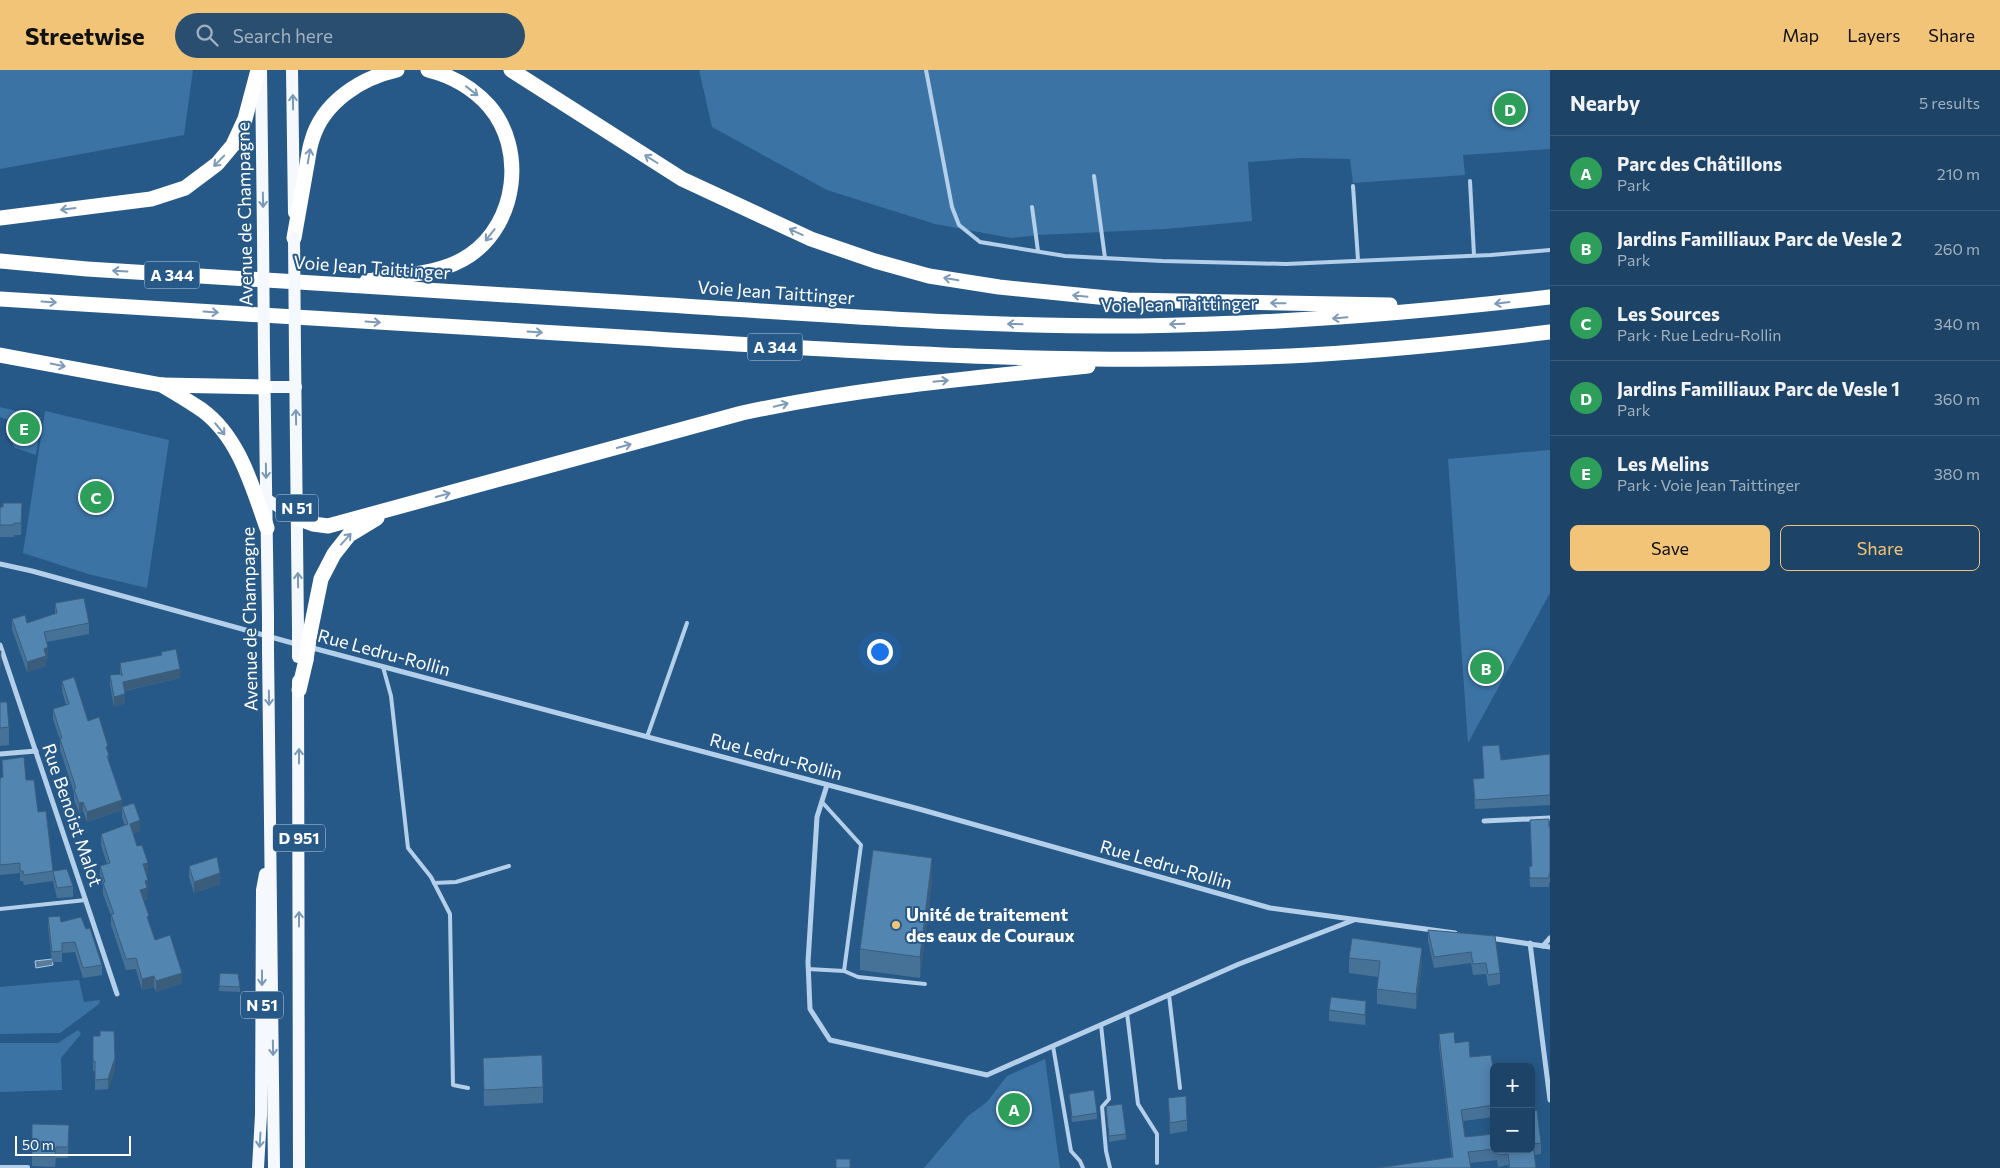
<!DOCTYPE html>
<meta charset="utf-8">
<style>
:root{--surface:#1d4366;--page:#2a4e6f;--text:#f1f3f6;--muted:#a0b0bf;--line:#3b5c7a;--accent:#f1c478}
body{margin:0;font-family:Commissioner,sans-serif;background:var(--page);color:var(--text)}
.controls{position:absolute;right:15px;bottom:15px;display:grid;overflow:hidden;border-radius:8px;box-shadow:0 2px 12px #0003}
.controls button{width:45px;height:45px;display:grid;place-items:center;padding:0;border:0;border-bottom:1px solid var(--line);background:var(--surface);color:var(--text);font:25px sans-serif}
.scale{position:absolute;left:15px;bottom:12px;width:116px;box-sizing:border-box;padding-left:5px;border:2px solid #fff;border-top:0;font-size:14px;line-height:18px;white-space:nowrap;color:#fff;-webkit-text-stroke:4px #275988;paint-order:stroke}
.you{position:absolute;left:879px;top:581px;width:18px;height:18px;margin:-12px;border:4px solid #fff;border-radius:50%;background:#1a73e8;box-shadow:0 0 0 8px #1a73e833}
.badge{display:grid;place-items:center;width:32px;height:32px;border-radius:50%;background:var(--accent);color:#fff;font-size:16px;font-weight:700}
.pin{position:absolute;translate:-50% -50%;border:2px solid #fff;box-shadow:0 1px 5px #0006}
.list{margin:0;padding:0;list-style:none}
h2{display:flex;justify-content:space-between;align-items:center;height:65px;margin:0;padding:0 20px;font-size:21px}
h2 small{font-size:16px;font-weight:400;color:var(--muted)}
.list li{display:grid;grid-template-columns:32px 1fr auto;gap:15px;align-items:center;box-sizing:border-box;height:75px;padding:0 20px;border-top:1px solid var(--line)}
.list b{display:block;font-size:19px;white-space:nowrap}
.list p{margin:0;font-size:16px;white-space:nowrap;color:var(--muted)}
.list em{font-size:16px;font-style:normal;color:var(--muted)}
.actions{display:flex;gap:10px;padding:15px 20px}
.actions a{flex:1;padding:11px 0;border:1px solid var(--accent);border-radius:8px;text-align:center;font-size:18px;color:var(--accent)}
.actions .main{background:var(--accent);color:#111}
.icon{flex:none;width:28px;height:28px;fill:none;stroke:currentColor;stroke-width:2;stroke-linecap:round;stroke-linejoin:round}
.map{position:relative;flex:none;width:1550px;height:1098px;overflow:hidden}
header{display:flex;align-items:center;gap:30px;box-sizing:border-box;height:70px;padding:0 25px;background:var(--accent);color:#111}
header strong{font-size:24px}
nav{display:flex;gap:28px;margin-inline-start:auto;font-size:18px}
.search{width:350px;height:45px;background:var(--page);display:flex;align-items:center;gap:12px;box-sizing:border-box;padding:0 18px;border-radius:28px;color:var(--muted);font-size:19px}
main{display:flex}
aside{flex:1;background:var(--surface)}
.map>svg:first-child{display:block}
.green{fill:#3b73a4}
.water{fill:#587b9b;stroke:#a7cbe9}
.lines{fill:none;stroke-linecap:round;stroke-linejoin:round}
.lane{stroke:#b3cfe9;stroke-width:4}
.street{stroke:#b3cfe9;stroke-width:5}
.primary{stroke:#f5f9fe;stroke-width:12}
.highway{stroke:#fff;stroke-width:15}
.primary-bridge{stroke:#f5f9fe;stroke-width:12}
.highway-bridge{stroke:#fff;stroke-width:15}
.wall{fill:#477298}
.shaded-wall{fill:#3a5d7c}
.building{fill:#5385b1;stroke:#3a5d7c}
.oneway{stroke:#7d9bb8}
.oneway2{stroke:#7999b7}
.poi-dot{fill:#f1c478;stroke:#275988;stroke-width:2}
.labels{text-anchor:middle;stroke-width:4;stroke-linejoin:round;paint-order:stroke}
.shield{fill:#275988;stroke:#becddb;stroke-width:1}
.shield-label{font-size:16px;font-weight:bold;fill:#fff}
.street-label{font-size:18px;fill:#fff;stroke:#275988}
.poi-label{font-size:18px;font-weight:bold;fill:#fff;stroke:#275988;text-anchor:start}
</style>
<header>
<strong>Streetwise</strong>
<div class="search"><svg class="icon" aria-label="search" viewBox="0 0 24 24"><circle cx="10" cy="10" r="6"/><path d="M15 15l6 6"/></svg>Search here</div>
<nav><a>Map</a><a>Layers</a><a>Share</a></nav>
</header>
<main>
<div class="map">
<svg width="1550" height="1098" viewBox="0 0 1550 1098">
<rect width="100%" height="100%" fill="#275988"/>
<g class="green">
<path d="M0,0H193L184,65L0,99Z"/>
<path d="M699,0H1550V79L1463,85L1465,105L1353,113L1350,89L1301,88L1248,92L1252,151L1165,159L1039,165L1011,168L935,154L827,120L712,57Z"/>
<path d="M0,337L41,347L36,385L15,378L7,364L11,351L0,347Z"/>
<path d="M45,341L169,370L147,518L88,504L23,483Z"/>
<path d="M1550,380V523L1468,673L1448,389Z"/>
<path d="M79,910L84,932L100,930L99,934L60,963L0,964V917Z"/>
<path d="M78,960L81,964L61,988L62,1020L0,1022V973H58Z"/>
<path d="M1045,989L1060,1098H924L968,1046L987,1032L1007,1006Z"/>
</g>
<path class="water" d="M52,889L53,895L36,898L35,891Z"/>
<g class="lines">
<g class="lane">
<path d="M926,0L952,137L959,155L980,172L1065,186L1162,191L1286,194L1491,185L1550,180"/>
<path d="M1094,106L1105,188"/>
<path d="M1470,111L1474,185"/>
<path d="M1353,116L1358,190"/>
<path d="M1032,137L1038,181"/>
<path d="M383,597L391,626L408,778L431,807L450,844L453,1015L468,1018"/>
<path d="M647,667L687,553"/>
<path d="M434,813L456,812L509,796"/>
<path d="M0,839L86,830"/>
<path d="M808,899L844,901L861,775L822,732"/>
<path d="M844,901L858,907L925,914"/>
<path d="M1169,925L1180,1018"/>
<path d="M1127,943L1138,1034L1157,1064V1093"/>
<path d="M1101,955L1109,1029L1102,1037L1106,1081L1110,1098"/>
<path d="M1053,976L1071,1081L1080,1091L1083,1098"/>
<path d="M0,1097H28"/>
</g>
<g class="street">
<path d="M0,494L32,501L296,574"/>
<path d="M0,575L117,924"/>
<path d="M309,577L919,739L1270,838L1455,863"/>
<path d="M0,684L36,681"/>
<path d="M827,715L817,747L808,892L810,939L830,970L987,1005L1239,894L1354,850"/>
<path d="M1484,751L1550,748"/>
<path d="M1490,868L1550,877"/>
<path d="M1530,873L1550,1030"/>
<path d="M1543,876L1550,868"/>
</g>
<g class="primary">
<path d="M261,0L263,165"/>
<path d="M292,0L294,143"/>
<path d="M264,282L268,547"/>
<path d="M295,282L298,559"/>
<path d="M265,317H296"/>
<path d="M266,429L297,448"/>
<path d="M268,579L274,1098"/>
<path d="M298,611L299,1098"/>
<path d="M258,1098L261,1045L262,820L265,804"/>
</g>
<g class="highway">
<path d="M511,0L682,109L811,169L875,191L929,206L999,217L1128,230L1390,235"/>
<path d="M0,148L151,129L185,118L217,94L233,75L245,49L258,0"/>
<path d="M294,168C298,146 302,123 306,100C308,90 309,79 312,70C323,32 361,8 397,0"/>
<path d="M0,191L87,199C281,211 475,223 668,235C825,245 982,257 1139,256C1276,254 1413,243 1550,227"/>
<path d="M367,211C401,205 441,205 470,185C517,153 526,79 489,36C473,18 452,6 428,0"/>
<path d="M0,229C208,242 415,254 623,267C851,281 1081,297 1309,285C1390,280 1470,272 1550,262"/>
<path d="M0,285L162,315L265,317"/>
<path d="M162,315C175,323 189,331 202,340C239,367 252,416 267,458"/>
<path d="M297,448L313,454L328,456L742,343C857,318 972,308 1088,296"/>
<path d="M310,563L321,509L334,484L349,465L377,448"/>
<path d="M299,620L306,590"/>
</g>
<g class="primary-bridge">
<path d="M263,165L264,282"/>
<path d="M294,168L295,282"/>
<path d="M268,547V579"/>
<path d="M298,587V559"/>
</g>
<path class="highway-bridge" d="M306,590L310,563"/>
</g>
<g class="wall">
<path d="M22,433L21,465H14V467H0V437Z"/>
<path d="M55,533L89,553V564L47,572L48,588L46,589V596L27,602L12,559V549L27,553L55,544Z"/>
<path d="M161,582L180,608L125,621V633L114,637L110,615V605L120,604V593L161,586Z"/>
<path d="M62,611L108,683L109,691L122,736L140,761L133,764L148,804H146L148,821H147V829L143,830L149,852L155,870L182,913L156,922L154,917L142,920L136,899L126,900L111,855V846L103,824V816L100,806V796L107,794L101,775V764L125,756L122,747V740L87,752L83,741L79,743L74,729V723L60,679V670L53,649V639L66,635L62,621Z"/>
<path d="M0,632L9,657V675L0,676Z"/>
<path d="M1482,676L1501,690L1550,684V735L1475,739L1473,709L1484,708Z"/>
<path d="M2,690L26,710L38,742L53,801L73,816V827L57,828L53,811L24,815L23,811H20V803L0,805V708L3,707Z"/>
<path d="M1530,750L1550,757V813H1549V817H1530L1529,797L1532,796Z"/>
<path d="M189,796L220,814L194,823L189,807Z"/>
<path d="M932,809L920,908L860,900V879Z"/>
<path d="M48,847L61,852L86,859L102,895V905L83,908L75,882L62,883V892H52L48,857Z"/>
<path d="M1428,860L1495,866L1500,903V914L1488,916L1486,904L1473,905L1471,893L1434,898L1428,871Z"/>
<path d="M1349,888L1422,893L1416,939L1377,934V919L1378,907L1349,903Z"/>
<path d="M220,903L240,917V922L219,921Z"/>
<path d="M1329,940L1366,942L1365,955L1329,951Z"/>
<path d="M1439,964L1455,973L1470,987L1494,1004V1047L1463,1051L1465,1067L1494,1064V1079H1531V1041L1541,1073V1084L1534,1085L1536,1098H1509L1508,1095L1498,1097L1497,1090L1470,1093L1452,1088L1439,975Z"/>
<path d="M93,966L115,999L108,1019L95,1020V1001H93Z"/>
<path d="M483,988L543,1017V1033L484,1036Z"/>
<path d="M1069,1024L1097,1043V1049L1072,1052Z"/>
<path d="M1168,1028L1187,1050V1061L1170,1064Z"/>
<path d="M1106,1036L1126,1064V1069L1109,1072Z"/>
<path d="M32,1054L69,1055L68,1088H56L55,1097L32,1096Z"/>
</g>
<g class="shaded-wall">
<path d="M48,577V588L46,589V596L27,602V592L44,579Z"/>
<path d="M180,599V608L123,621V612Z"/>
<path d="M125,624V633L114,637V627Z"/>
<path d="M122,730V740L87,752V742Z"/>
<path d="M83,732V741L79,743V733Z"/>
<path d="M140,750V761L130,765V754Z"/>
<path d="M932,788V809L920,908V887Z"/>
<path d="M148,793V804L143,805V794Z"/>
<path d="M220,803V814L194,823V812Z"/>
<path d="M148,810V821H147V829L140,831V820L145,811Z"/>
<path d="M1422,878V893L1416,939V924Z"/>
<path d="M182,903V913L156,922V911Z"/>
<path d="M154,906V917L142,920V909Z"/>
<path d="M1366,931V942L1365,955V945Z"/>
<path d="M115,988V999L108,1019V1009Z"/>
</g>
<g class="building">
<path d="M3,433H22L21,453H14V455H0V437H3Z"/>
<path d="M84,528L89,553L44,562L48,577L44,579L46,586L27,592L12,549L25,545L27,553L57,543L55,533Z"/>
<path d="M176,579L180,599L123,612L125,624L114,627L110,605L122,604V606L120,593L162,585L161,582Z"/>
<path d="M0,581H1L0,598Z"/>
<path d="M74,607L88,651L99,647L108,676L106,677L109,685L107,686L122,730L87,742L83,732L79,733L74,719L76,718L60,669L62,668L53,639L69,634L62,611Z"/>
<path d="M0,632H7L9,657L0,658Z"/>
<path d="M1499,675L1501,690L1550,684V725L1475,730L1473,709L1484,708L1482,676Z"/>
<path d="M24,687L26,710H34L38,742L46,741L53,801L67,799L73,816L57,818L53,801L24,805L23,801H20V793L0,795V708L3,707L2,690Z"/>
<path d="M134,733L140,750L130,754L137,776L142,775L148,793L143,794L148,810L145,811L147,818L140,820L149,846L147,847L155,870L170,865L182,903L156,911L154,906L142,909L136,888L126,889L111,844H114L103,813L105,812L100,796L110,793L101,764L128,754L122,737Z"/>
<path d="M1549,749V757H1550V803L1549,804V808H1530L1529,797L1532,796L1530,750Z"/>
<path d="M873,780L932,788L920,887L860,879Z"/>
<path d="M217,787L220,803L194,812L189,796Z"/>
<path d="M60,846L61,852L81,847L86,859L90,858L102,895L83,898L75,872L62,873V881L52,882L48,847Z"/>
<path d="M1428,860L1495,866L1500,903L1488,905L1486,893L1473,894L1471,882L1434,887Z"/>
<path d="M1352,868L1422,878L1416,924L1377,919L1380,891L1349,888Z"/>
<path d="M220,903L238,904L240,917L219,916Z"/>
<path d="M1331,927L1366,931L1365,945L1329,940Z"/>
<path d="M100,961H114L115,988L108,1009L95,1010V991H93V966H100Z"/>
<path d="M1454,962L1455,973L1469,971L1470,987L1491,985L1494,1004V1035L1461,1040L1465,1067L1494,1064V1079L1468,1082L1471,1098H1377L1453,1087L1439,964Z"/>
<path d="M542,985L543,1017L484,1020L483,988Z"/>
<path d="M1094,1020L1097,1043L1072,1047L1069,1024Z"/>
<path d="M1186,1026L1187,1050L1170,1053L1168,1028Z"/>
<path d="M1122,1034L1126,1064L1109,1066L1106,1036Z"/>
<path d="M1537,1040L1541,1073L1533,1074L1536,1098H1510L1508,1084L1498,1085L1497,1079H1531V1041Z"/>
<path d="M32,1054L69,1055L68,1077H56L55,1086H32Z"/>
<rect x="836" y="1089" width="14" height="9"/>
</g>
<defs><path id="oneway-shaft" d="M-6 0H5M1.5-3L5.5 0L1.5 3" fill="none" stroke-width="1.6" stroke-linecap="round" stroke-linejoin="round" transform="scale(1.25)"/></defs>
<g class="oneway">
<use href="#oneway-shaft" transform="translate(472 21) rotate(38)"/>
<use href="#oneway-shaft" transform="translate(309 86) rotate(-80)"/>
<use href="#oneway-shaft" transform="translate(651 89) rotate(-148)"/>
<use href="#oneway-shaft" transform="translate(219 91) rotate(134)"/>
<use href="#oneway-shaft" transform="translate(68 139) rotate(173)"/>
<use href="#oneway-shaft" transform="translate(796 162) rotate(-155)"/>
<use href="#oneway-shaft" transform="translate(490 165) rotate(128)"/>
<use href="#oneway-shaft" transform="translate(120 201) rotate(-177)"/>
<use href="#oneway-shaft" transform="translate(951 209) rotate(-171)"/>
<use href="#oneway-shaft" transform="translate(1080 226) rotate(-174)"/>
<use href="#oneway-shaft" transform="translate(49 232) rotate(4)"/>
<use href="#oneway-shaft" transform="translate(1278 233) rotate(-179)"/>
<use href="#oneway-shaft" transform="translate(1502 233) rotate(173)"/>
<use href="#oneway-shaft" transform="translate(211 242) rotate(4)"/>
<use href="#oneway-shaft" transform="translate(1340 248) rotate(175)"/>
<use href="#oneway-shaft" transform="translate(373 252) rotate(4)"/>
<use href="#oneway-shaft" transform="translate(1015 254) rotate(-179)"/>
<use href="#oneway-shaft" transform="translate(1177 254) rotate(178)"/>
<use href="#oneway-shaft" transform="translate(535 262) rotate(4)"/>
<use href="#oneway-shaft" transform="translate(58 295) rotate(11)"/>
<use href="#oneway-shaft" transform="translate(941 311) rotate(-6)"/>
<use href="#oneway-shaft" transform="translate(781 335) rotate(-13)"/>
<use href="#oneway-shaft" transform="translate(220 359) rotate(50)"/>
<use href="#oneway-shaft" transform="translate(624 376) rotate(-16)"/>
<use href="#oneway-shaft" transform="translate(443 425) rotate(-15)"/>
<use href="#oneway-shaft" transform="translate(346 469) rotate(-48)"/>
</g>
<g class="oneway2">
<use href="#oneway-shaft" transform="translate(293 32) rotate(-91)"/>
<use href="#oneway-shaft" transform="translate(263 130) rotate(89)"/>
<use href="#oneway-shaft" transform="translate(296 347) rotate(-91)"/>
<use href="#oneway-shaft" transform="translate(266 401) rotate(89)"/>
<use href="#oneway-shaft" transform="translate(298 510) rotate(-91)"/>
<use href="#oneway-shaft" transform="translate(269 628) rotate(89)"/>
<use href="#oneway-shaft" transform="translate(299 686) rotate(-90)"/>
<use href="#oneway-shaft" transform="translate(299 849) rotate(-90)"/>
<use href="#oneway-shaft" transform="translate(262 908) rotate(90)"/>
<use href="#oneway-shaft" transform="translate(273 978) rotate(89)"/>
<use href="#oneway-shaft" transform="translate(260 1070) rotate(94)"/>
</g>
<circle class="poi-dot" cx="896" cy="855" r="5"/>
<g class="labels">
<g class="shield">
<rect x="144.5" y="191.5" width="55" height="27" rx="4"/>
<rect x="747.5" y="263.5" width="55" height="27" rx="4"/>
<rect x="276" y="424.5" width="42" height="27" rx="4"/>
<rect x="273" y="754.5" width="52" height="27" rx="4"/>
<rect x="241" y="921.5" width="42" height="27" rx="4"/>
</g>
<g class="shield-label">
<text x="172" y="211">A 344</text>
<text x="775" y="283">A 344</text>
<text x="297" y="444">N 51</text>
<text x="299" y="774">D 951</text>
<text x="262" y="941">N 51</text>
</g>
<g class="street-label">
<text transform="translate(245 144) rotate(-91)" y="6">Avenue de Champagne</text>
<text transform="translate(372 198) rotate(4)" y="6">Voie Jean Taittinger</text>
<text transform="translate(776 223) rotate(4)" y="6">Voie Jean Taittinger</text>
<text transform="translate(1179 235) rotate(-1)" y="6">Voie Jean Taittinger</text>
<text transform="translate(250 549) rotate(-91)" y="6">Avenue de Champagne</text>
<text transform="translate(384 583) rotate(15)" y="6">Rue Ledru-Rollin</text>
<text transform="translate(776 687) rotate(15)" y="6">Rue Ledru-Rollin</text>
<text transform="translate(72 745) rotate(71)" y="6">Rue Benoist Malot</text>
<text transform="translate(1166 795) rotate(16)" y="6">Rue Ledru-Rollin</text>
</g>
<g class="poi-label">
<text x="906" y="851">Unité de traitement<tspan x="906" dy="21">des eaux de Couraux</tspan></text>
</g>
</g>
</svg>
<div class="controls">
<button>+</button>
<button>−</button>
</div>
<div class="scale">50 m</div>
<div class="you"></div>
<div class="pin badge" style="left:1014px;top:1039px;background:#2e9e5b">A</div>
<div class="pin badge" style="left:1486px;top:598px;background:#2e9e5b">B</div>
<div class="pin badge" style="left:96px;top:427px;background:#2e9e5b">C</div>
<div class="pin badge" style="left:1510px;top:39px;background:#2e9e5b">D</div>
<div class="pin badge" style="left:24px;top:358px;background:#2e9e5b">E</div>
</div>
<aside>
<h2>Nearby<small>5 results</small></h2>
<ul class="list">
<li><span class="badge" style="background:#2e9e5b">A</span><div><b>Parc des Châtillons</b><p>Park</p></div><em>210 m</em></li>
<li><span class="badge" style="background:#2e9e5b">B</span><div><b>Jardins Familliaux Parc de Vesle 2</b><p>Park</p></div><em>260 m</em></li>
<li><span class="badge" style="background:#2e9e5b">C</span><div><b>Les Sources</b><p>Park · Rue Ledru-Rollin</p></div><em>340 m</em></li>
<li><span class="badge" style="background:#2e9e5b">D</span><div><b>Jardins Familliaux Parc de Vesle 1</b><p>Park</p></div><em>360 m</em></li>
<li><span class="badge" style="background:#2e9e5b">E</span><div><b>Les Melins</b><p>Park · Voie Jean Taittinger</p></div><em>380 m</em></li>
</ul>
<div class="actions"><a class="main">Save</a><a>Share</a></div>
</aside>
</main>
